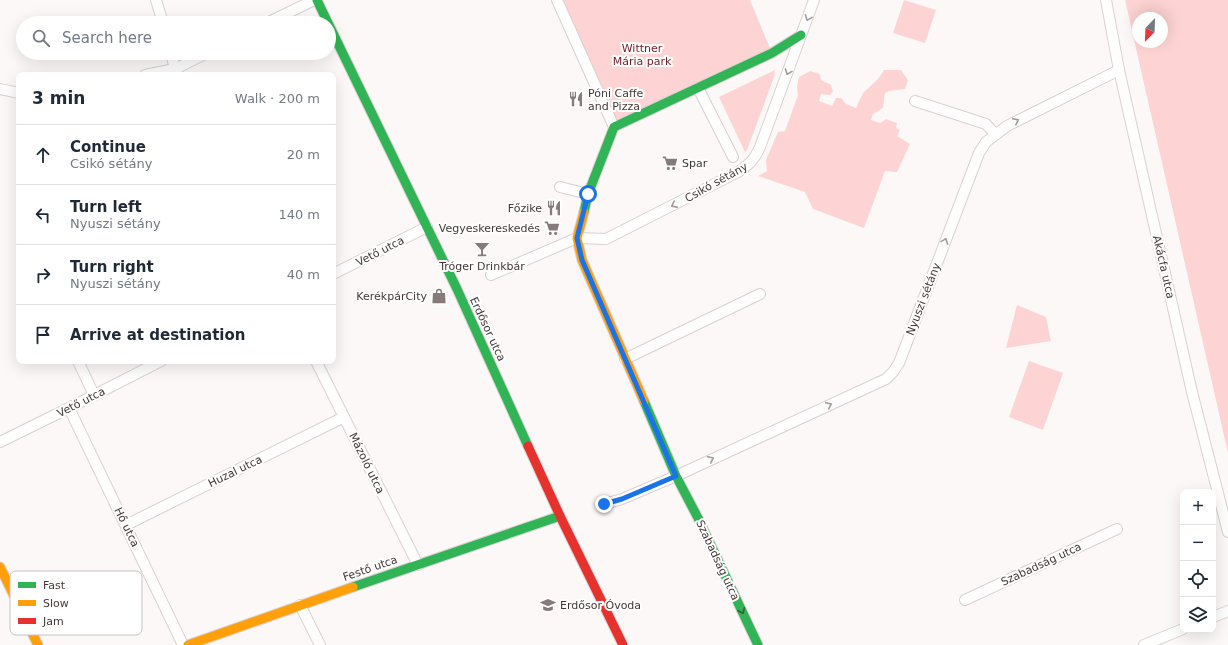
<!DOCTYPE html>
<meta charset="utf-8">
<style>
:root{--surface:#fff;--page:#f6f6f7;--text:#1f2937;--muted:#747a83;--line:#e0e1e3}
body{margin:0;font-family:"DejaVu Sans",sans-serif;background:var(--page);color:var(--text)}
.controls{position:absolute;right:12px;bottom:12px;display:grid;overflow:hidden;border-radius:8px;box-shadow:0 4px 16px #0002}
.controls button{width:36px;height:36px;display:grid;place-items:center;padding:0;border:0;border-bottom:1px solid var(--line);background:var(--surface);color:var(--text);font:20px sans-serif}
.compass{position:absolute;left:1132px;top:12px;width:36px;height:36px;border-radius:50%;background:var(--surface);box-shadow:0 4px 16px #0002;rotate:203deg}
.stop{position:absolute;width:12px;height:12px;margin:-9px;border:3px solid #1a73e8;border-radius:50%;background:#fff}
.stop.end{background:#1a73e8;border-color:#fff;box-shadow:0 1px 4px #0008}
.list{margin:0;padding:0;list-style:none}
h2{display:flex;justify-content:space-between;align-items:center;height:52px;margin:0;padding:0 16px;font-size:17px}
h2 small{font-size:13px;font-weight:400;color:var(--muted)}
.list li{display:grid;grid-template-columns:26px 1fr auto;gap:12px;align-items:center;box-sizing:border-box;height:60px;padding:0 16px;border-top:1px solid var(--line)}
.list b{display:block;font-size:15px;white-space:nowrap}
.list p{margin:0;font-size:13px;white-space:nowrap;color:var(--muted)}
.list em{font-size:13px;font-style:normal;color:var(--muted)}
.icon{flex:none;width:22px;height:22px;fill:none;stroke:currentColor;stroke-width:2;stroke-linecap:round;stroke-linejoin:round}
.map{position:relative;flex:none;width:1228px;height:645px;overflow:hidden}
.search{position:absolute;background:var(--surface);box-shadow:0 4px 16px #0002;left:16px;top:16px;width:320px;height:44px;display:flex;align-items:center;gap:10px;box-sizing:border-box;padding:0 14px;border-radius:22px;color:var(--muted);font-size:15px}
.panel{position:absolute;background:var(--surface);box-shadow:0 4px 16px #0002;left:16px;top:72px;width:320px;height:292px;border-radius:8px}
.map>svg:first-child{display:block}
.green{fill:#fdd3d3;fill-rule:evenodd}
.lines{fill:none;stroke-linecap:round;stroke-linejoin:round}
.street-casing{stroke:#dad1d1;stroke-width:12}
.fast-casing{stroke:#dad1d1;stroke-width:11}
.slow-casing{stroke:#dad1d1;stroke-width:11}
.jam-casing{stroke:#dad1d1;stroke-width:11}
.street{stroke:#fffefe;stroke-width:10}
.fast{stroke:#30b455;stroke-width:9}
.slow{stroke:#ff9f0a;stroke-width:9}
.jam{stroke:#e5322d;stroke-width:9}
.oneway{stroke:#a29a9a}
.oneway2{stroke:#3f5c40}
.route{stroke:#1a73e8;stroke-width:5}
.labels{text-anchor:middle;stroke-width:4;stroke-linejoin:round;paint-order:stroke}
.park-label{font-size:11px;fill:#781a28;stroke:#fff}
.poi-label{font-size:11px;fill:#453737;stroke:#fff;text-anchor:start}
.street-label{font-size:11px;fill:#453737;stroke:#fff}
.key{fill:#fff;stroke:#c7c3c3;stroke-width:1}
.key-label{font-size:11px;fill:#453737}
</style>
<div class="map">
<svg width="1228" height="645" viewBox="0 0 1228 645">
<rect width="100%" height="100%" fill="#fdf8f8"/>
<g class="green">
<path d="M557,0H750L772,53L614,127Z"/>
<path d="M904,0L936,10L925,43L893,33Z"/>
<path d="M1125,0H1228V453ZM1138,18H1162V42H1138Z"/>
<path d="M775,70L774,77L747,150L745,152L719,97Z"/>
<path d="M884,70H901L908,80L905,89L889,91L885,93L883,108L873,114L871,120L880,123L886,119L897,123L896,128L900,130L897,136L910,144L897,172L885,171L864,228L813,209L805,192L758,176L767,171L766,160L778,132L785,131L798,95L797,87L799,77L810,71L820,74L821,80L831,85L833,92L830,95L821,94L819,101L832,106L836,98H841L846,104L856,108L863,93L878,79Z"/>
<path d="M1017,305L1046,317L1051,341L1006,348Z"/>
<path d="M1029,361L1063,373L1043,430L1009,417Z"/>
</g>
<g class="lines">
<g class="street-casing">
<g id="street">
<path d="M156,0L163,23"/>
<path d="M557,0L614,127"/>
<path d="M1106,0L1119,70L1192,392L1228,532"/>
<path d="M267,23L314,0"/>
<path d="M171,53L175,69L178,75"/>
<path d="M145,75L175,69L207,53"/>
<path d="M698,88L733,157"/>
<path d="M0,89L19,93"/>
<path d="M915,101L986,124L995,134"/>
<path d="M560,187L588,194"/>
<path d="M333,274L427,227"/>
<path d="M491,275L577,238L606,239L738,172C750,164 754,160 760,147L814,0"/>
<path d="M625,359L760,294"/>
<path d="M78,361L94,395"/>
<path d="M316,361L418,565"/>
<path d="M69,408L183,645"/>
<path d="M0,442L69,408L161,361"/>
<path d="M604,504L622,499L676,476L886,379L893,372L899,363L979,153L986,142L1007,126L1119,70"/>
<path d="M126,525L344,417"/>
<path d="M965,600L1117,529"/>
<path d="M300,605L320,645"/>
<path d="M1213,617L1228,611"/>
<path d="M1144,645L1183,629"/>
</g>
</g>
<g class="fast-casing">
<g id="fast">
<path d="M317,0L328,23"/>
<path d="M329,25L457,289L528,446"/>
<path d="M584,212L588,194L614,127L772,53L801,35"/>
<path d="M644,401L676,476L698,518L758,645"/>
<path d="M353,587L560,516"/>
</g>
</g>
<g class="slow-casing">
<g id="slow">
<path d="M584,212L577,238L582,260L644,401"/>
<path d="M0,567L38,645"/>
<path d="M188,645L353,587"/>
</g>
</g>
<g class="jam-casing">
<path id="jam" d="M528,446L560,516L623,645"/>
</g>
<use href="#street" class="street"/>
<use href="#fast" class="fast"/>
<use href="#slow" class="slow"/>
<use href="#jam" class="jam"/>
</g>
<defs><path id="oneway-chevron" d="M-2-3.5L2.5 0L-2 3.5" fill="none" stroke-width="1.6" stroke-linecap="round" stroke-linejoin="round"/></defs>
<g class="oneway">
<use href="#oneway-chevron" transform="translate(808 18) rotate(111)"/>
<use href="#oneway-chevron" transform="translate(788 72) rotate(110)"/>
<use href="#oneway-chevron" transform="translate(1016 121) rotate(-27)"/>
<use href="#oneway-chevron" transform="translate(674 205) rotate(153)"/>
<use href="#oneway-chevron" transform="translate(945 241) rotate(-69)"/>
<use href="#oneway-chevron" transform="translate(829 405) rotate(-25)"/>
<use href="#oneway-chevron" transform="translate(711 459) rotate(-25)"/>
</g>
<use class="oneway2" href="#oneway-chevron" transform="translate(742 611) rotate(65)"/>
<g class="lines">
<path class="route" d="M588,194L577,238L582,260L676,476L622,499L604,504"/>
</g>
<defs>
<g id="restaurant-bare" transform="scale(1.2)"><path d="M-5-6h1v4h1v-4h1v4h1v-4h1v5L-1.5 .5V6h-2V.5L-5-1ZM5-6V6H3V1.5H1.5Q1.5-4 5-6Z" fill="#857b7b" stroke="#fff" stroke-width="2.5" paint-order="stroke"/></g>
<g id="supermarket-bare" transform="scale(1.2)"><path d="M-6-5.5h2.5l.6 2H6L4.5 2H-2.5L-4.4-4H-6ZM-1.5 3.2a1.3 1.3 0 1 0 .1 0ZM3 3.2a1.3 1.3 0 1 0 .1 0Z" fill="#857b7b" stroke="#fff" stroke-width="2.5" paint-order="stroke"/></g>
<g id="bar-bare" transform="scale(1.2)"><path d="M-6-5H6L.8 .8V4.5H3.5V6h-7V4.5H-.8V.8Z" fill="#857b7b" stroke="#fff" stroke-width="2.5" paint-order="stroke"/></g>
<g id="shop-bare" transform="scale(1.2)"><path d="M-5-2.5h2.3a2.7 3.5 0 0 1 5.4 0H5L5.5 6h-11ZM-1.5-2.5h3a1.5 2.3 0 0 0-3 0Z" fill="#857b7b" stroke="#fff" stroke-width="2.5" paint-order="stroke"/></g>
<g id="school-bare" transform="scale(1.2)"><path d="M0-5L7-2L0 1L-7-2ZM-4 1L0 2.5L4 1V4Q0 6-4 4Z" fill="#857b7b" stroke="#fff" stroke-width="2.5" paint-order="stroke"/></g>
</defs>
<g fill-rule="evenodd">
<use href="#restaurant-bare" x="576" y="99"/>
<use href="#supermarket-bare" x="670" y="163"/>
<use href="#restaurant-bare" x="554" y="208"/>
<use href="#supermarket-bare" x="552" y="228"/>
<use href="#bar-bare" x="482" y="249"/>
<use href="#shop-bare" x="439" y="296"/>
<use href="#school-bare" x="548" y="605"/>
</g>
<g class="labels">
<g class="park-label">
<text x="642" y="52">Wittner<tspan x="642" dy="13">Mária park</tspan></text>
</g>
<g class="poi-label">
<text x="588" y="97">Póni Caffe<tspan x="588" dy="13">and Pizza</tspan></text>
<text x="682" y="167">Spar</text>
<text x="542" y="212" text-anchor="end">Főzike</text>
<text x="540" y="232" text-anchor="end">Vegyeskereskedés</text>
<text x="482" y="270" text-anchor="middle">Tróger Drinkbár</text>
<text x="427" y="300" text-anchor="end">KerékpárCity</text>
<text x="560" y="609">Erdősor Óvoda</text>
</g>
<g class="street-label">
<text transform="translate(716 182) rotate(-29)" y="4">Csikó sétány</text>
<text transform="translate(380 251) rotate(-27)" y="4">Vető utca</text>
<text transform="translate(1164 267) rotate(77)" y="4">Akácfa utca</text>
<text transform="translate(923 299) rotate(-69)" y="4">Nyuszi sétány</text>
<text transform="translate(488 329) rotate(65)" y="4">Erdősor utca</text>
<text transform="translate(81 402) rotate(-27)" y="4">Vető utca</text>
<text transform="translate(367 463) rotate(64)" y="4">Mázoló utca</text>
<text transform="translate(235 471) rotate(-26)" y="4">Huzal utca</text>
<text transform="translate(127 527) rotate(64)" y="4">Hő utca</text>
<text transform="translate(718 560) rotate(65)" y="4">Szabadság utca</text>
<text transform="translate(1041 564) rotate(-25)" y="4">Szabadság utca</text>
<text transform="translate(370 568) rotate(-19)" y="4">Festő utca</text>
</g>
</g>
<rect x="10" y="571" width="132" height="64" rx="6" class="key"/>
<rect x="18" y="582" width="18" height="6" fill="#30b455"/>
<rect x="18" y="600" width="18" height="6" fill="#ff9f0a"/>
<rect x="18" y="618" width="18" height="6" fill="#e5322d"/>
<g class="key-label">
<text x="43" y="589">Fast</text>
<text x="43" y="607">Slow</text>
<text x="43" y="625">Jam</text>
</g>
</svg>
<div class="controls">
<button>+</button>
<button>−</button>
<button><svg class="icon" aria-label="locate" viewBox="0 0 24 24"><circle cx="12" cy="12" r="6"/><path d="M12 2v4M12 18v4M2 12h4M18 12h4"/></svg></button>
<button><svg class="icon" aria-label="layers" viewBox="0 0 24 24"><path d="M12 4l9 5-9 5-9-5zM3 14l9 5 9-5"/></svg></button>
</div>
<svg class="compass" viewBox="-18 -18 36 36"><path d="M0-13l5 13h-10z" fill="#e53935"/><path d="M0 13l5-13h-10z" fill="#747a83"/></svg>
<div class="stop" style="left:588px;top:194px"></div>
<div class="stop end" style="left:604px;top:504px"></div>
<div class="search"><svg class="icon" aria-label="search" viewBox="0 0 24 24"><circle cx="10" cy="10" r="6"/><path d="M15 15l6 6"/></svg>Search here</div>
<section class="panel">
<h2>3 min<small>Walk · 200 m</small></h2>
<ul class="list">
<li><svg class="icon" aria-label="ahead" viewBox="0 0 24 24"><path d="M12 20V5M6 11l6-6 6 6"/></svg><div><b>Continue</b><p>Csikó sétány</p></div><em>20 m</em></li>
<li><svg class="icon" aria-label="left" viewBox="0 0 24 24"><path d="M17 20v-9H6M10 6l-5 5 5 5"/></svg><div><b>Turn left</b><p>Nyuszi sétány</p></div><em>140 m</em></li>
<li><svg class="icon" aria-label="right" viewBox="0 0 24 24"><path d="M7 20v-9h11M14 6l5 5-5 5"/></svg><div><b>Turn right</b><p>Nyuszi sétány</p></div><em>40 m</em></li>
<li><svg class="icon" aria-label="arrive" viewBox="0 0 24 24"><path d="M6 21V4h12l-3 4 3 4H6"/></svg><div><b>Arrive at destination</b></div></li>
</ul>
</section>
</div>
